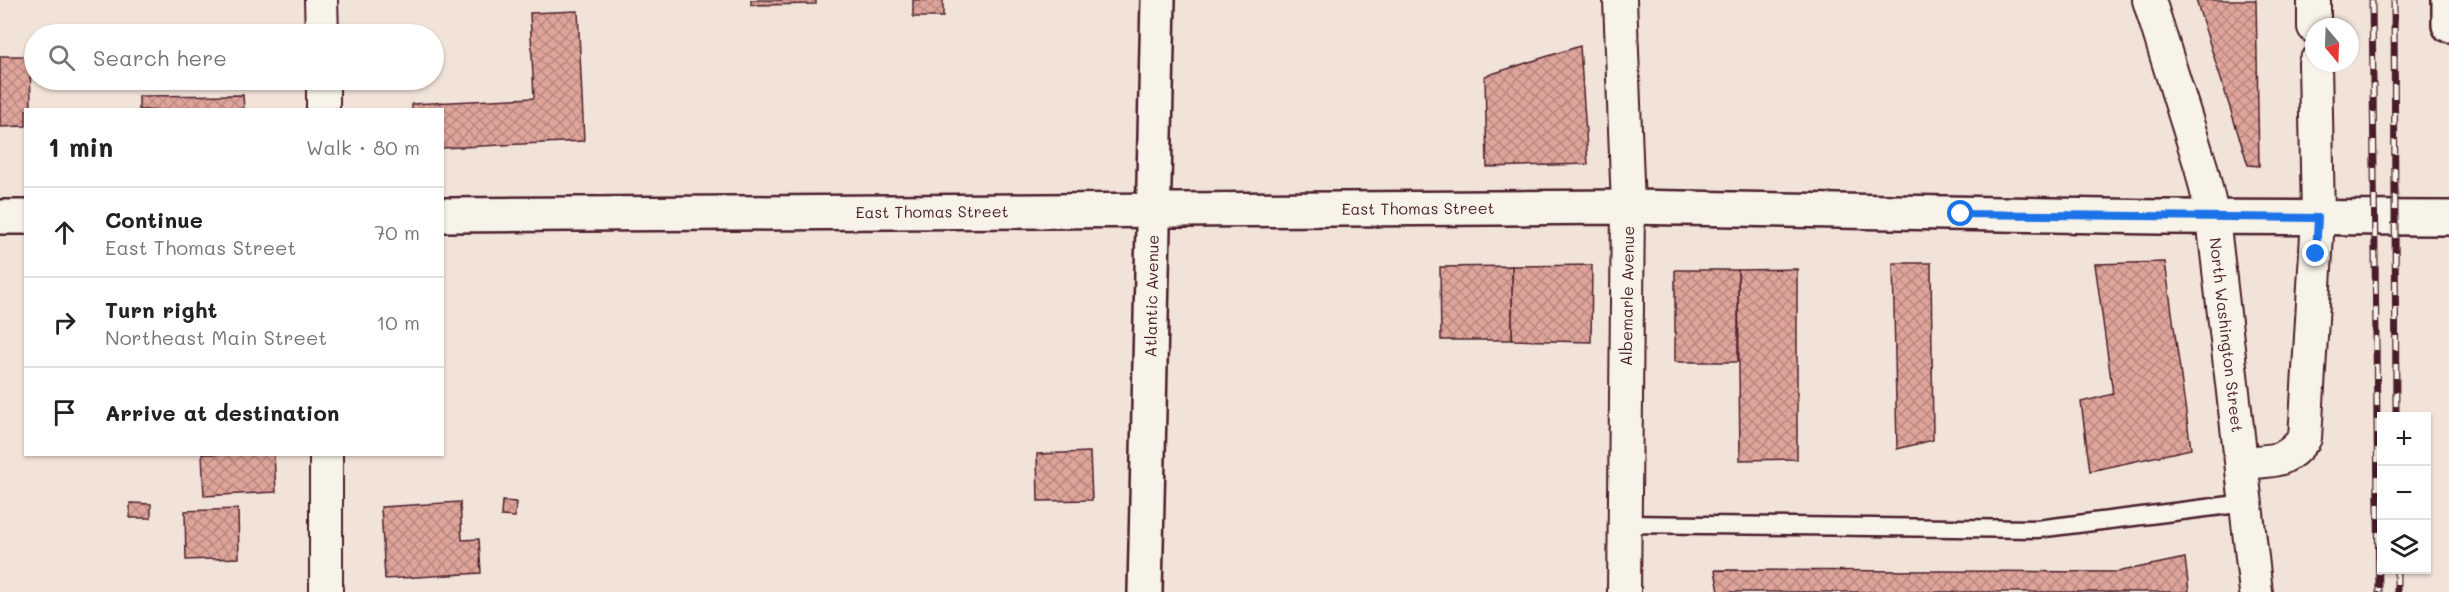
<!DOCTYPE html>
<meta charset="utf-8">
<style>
:root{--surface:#fff;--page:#f2f2f2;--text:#222;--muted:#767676;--line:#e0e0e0}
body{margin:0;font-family:Mali,sans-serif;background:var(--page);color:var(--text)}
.controls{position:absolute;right:18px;bottom:18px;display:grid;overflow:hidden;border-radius:0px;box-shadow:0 2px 4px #0004}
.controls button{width:54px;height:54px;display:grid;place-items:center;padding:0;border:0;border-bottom:2px solid var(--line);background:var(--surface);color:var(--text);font:30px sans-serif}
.compass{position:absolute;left:2305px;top:18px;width:54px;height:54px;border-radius:50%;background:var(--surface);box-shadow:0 2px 4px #0004;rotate:161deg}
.stop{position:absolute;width:18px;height:18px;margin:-14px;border:4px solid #1a73e8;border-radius:50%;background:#fff}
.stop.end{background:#1a73e8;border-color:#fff;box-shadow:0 2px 6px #0008}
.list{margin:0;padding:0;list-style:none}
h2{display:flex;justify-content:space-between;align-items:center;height:78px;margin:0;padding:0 24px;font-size:26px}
h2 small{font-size:20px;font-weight:400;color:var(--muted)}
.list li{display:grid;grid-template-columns:39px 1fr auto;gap:18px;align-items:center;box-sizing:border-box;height:90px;padding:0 24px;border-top:2px solid var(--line)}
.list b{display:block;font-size:22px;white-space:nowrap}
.list p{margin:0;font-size:20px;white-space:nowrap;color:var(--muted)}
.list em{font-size:20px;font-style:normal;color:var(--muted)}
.icon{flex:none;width:33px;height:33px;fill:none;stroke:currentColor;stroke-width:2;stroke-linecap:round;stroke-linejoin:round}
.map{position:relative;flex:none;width:2449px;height:592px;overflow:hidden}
.search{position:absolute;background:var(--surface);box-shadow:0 2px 4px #0004;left:24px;top:24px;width:420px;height:66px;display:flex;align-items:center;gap:15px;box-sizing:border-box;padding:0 21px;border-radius:33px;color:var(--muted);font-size:22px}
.panel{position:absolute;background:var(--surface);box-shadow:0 2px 4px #0004;left:24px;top:108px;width:420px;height:348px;border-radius:0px}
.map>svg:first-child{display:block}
.building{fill:url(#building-cross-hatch);stroke:#4a1f2b;stroke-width:1.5}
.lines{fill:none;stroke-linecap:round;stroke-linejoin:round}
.service-casing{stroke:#4a1f2b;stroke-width:21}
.minor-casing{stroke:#4a1f2b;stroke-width:36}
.tertiary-casing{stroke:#4a1f2b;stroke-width:38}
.secondary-casing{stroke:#4a1f2b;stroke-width:38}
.primary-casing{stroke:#4a1f2b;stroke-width:38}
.service{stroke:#f7f3e8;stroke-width:16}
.minor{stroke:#f7f3e8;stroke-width:32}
.tertiary{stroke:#f7f3e8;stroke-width:33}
.secondary{stroke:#f7f3e8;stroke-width:33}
.primary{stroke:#f7f3e8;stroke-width:33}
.rail-casing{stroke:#4a1f2b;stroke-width:7}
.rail{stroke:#f7f3e8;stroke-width:4.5;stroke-dasharray:14;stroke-linecap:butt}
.route{stroke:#1a73e8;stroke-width:8}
.labels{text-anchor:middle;stroke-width:4.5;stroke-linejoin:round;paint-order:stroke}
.street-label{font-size:16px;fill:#4a1f2b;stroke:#f7f3e8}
</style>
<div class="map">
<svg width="2449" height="592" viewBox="0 0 2449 592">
<defs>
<pattern id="building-cross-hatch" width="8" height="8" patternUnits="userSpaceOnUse" patternTransform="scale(1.5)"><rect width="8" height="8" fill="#dfa59b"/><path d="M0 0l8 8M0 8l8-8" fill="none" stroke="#b7867f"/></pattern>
</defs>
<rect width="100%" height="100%" fill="#f2e3d9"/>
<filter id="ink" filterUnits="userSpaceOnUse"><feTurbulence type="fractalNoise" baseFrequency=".0167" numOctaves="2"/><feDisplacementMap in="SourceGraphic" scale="12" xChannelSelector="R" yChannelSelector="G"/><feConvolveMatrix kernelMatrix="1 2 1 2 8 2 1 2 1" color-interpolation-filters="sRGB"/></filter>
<g filter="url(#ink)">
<g class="building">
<path d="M751,0H816V4L751,5Z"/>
<rect x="913" y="0" width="30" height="17"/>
<path d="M2196,0H2256L2259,166L2248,165Z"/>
<path d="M578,11L584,141L442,148V110H412V104L534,98L530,13Z"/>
<path d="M233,28V34H137V30Z"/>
<path d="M1580,46L1588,164L1487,167L1485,76Z"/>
<path d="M0,56H30L31,110H26V126L0,127Z"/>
<path d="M243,95L244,110H139V96Z"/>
<path d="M2165,262L2191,449L2090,471L2081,402L2113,394L2095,264Z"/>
<path d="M1893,263H1931L1933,440L1897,449Z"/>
<path d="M1592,265L1591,342L1512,340V266Z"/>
<path d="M1512,266V340H1441L1440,267Z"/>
<path d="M1797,269V459L1740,460L1738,270Z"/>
<rect x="1675" y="270" width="63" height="92"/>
<path d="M1090,452L1092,500L1038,501L1037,454Z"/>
<path d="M202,454H274L276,492L204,496Z"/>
<path d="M502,501L516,502L515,517L501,516Z"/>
<path d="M460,502L462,540L479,539L481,573L385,579L381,507Z"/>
<path d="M130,503L151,504V518H130Z"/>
<path d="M238,509L239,558L186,560L185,511Z"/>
<path d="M2185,558L2189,592H1719L1715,570L2117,572Z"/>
</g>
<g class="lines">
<g class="service-casing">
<path id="service" d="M1625,524L2037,529L2246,503"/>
</g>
<g class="minor-casing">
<g id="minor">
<path d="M321,0L322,34"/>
<path d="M1620,0L1628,207L1624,592"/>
<path id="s1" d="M2149,0L2201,167L2213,218L2256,592"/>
<path d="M2314,0V27"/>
<path d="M323,80V110"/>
<path d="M326,454V592"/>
<path d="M2242,463C2273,460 2285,464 2305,438L2318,218L2315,63"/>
</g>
</g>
<g class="tertiary-casing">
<path id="tertiary" d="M2449,0V25"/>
</g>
<g class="secondary-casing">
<g id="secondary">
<path id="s2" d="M1145,592L1158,0"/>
</g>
</g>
<g class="primary-casing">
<g id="primary">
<path id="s3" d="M442,215L1628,207L2159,217L2449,218"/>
<path d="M0,217H26"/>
</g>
</g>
<use href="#service" class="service"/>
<use href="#minor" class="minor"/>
<use href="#tertiary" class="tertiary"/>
<use href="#secondary" class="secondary"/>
<use href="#primary" class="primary"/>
<g class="rail-casing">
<g id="rail">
<path d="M2372,0L2379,592"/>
<path d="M2394,0L2396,416"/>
<path d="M2397,570V592"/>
</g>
</g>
<use href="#rail" class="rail"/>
</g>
</g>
<g class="lines" filter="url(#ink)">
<path class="route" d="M1961,214L2318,218L2316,254"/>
</g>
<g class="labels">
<g class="street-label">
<text dy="6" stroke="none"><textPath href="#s3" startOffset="976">East Thomas Street</textPath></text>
<text dy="6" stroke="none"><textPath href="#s3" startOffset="490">East Thomas Street</textPath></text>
<text dy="6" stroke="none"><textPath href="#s2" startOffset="296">Atlantic Avenue</textPath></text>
<text transform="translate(1627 296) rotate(-89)" y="6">Albemarle Avenue</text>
<text dy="6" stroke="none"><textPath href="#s1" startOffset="345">North Washington Street</textPath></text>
</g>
</g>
</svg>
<div class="controls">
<button>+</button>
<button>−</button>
<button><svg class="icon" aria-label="layers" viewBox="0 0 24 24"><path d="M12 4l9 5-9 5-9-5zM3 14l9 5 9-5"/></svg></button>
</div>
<svg class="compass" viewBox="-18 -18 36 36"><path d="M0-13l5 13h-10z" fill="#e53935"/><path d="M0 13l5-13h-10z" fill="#767676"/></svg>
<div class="stop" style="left:1961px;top:214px"></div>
<div class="stop end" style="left:2316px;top:254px"></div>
<div class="search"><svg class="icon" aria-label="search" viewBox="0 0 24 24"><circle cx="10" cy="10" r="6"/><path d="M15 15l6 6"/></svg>Search here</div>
<section class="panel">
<h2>1 min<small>Walk · 80 m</small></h2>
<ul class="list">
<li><svg class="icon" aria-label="ahead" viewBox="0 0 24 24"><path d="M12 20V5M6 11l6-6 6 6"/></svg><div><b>Continue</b><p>East Thomas Street</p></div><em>70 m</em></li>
<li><svg class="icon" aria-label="right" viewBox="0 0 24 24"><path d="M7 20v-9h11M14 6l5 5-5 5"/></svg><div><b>Turn right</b><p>Northeast Main Street</p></div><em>10 m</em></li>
<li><svg class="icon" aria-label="arrive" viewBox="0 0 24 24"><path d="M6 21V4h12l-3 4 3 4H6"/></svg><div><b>Arrive at destination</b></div></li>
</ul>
</section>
</div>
